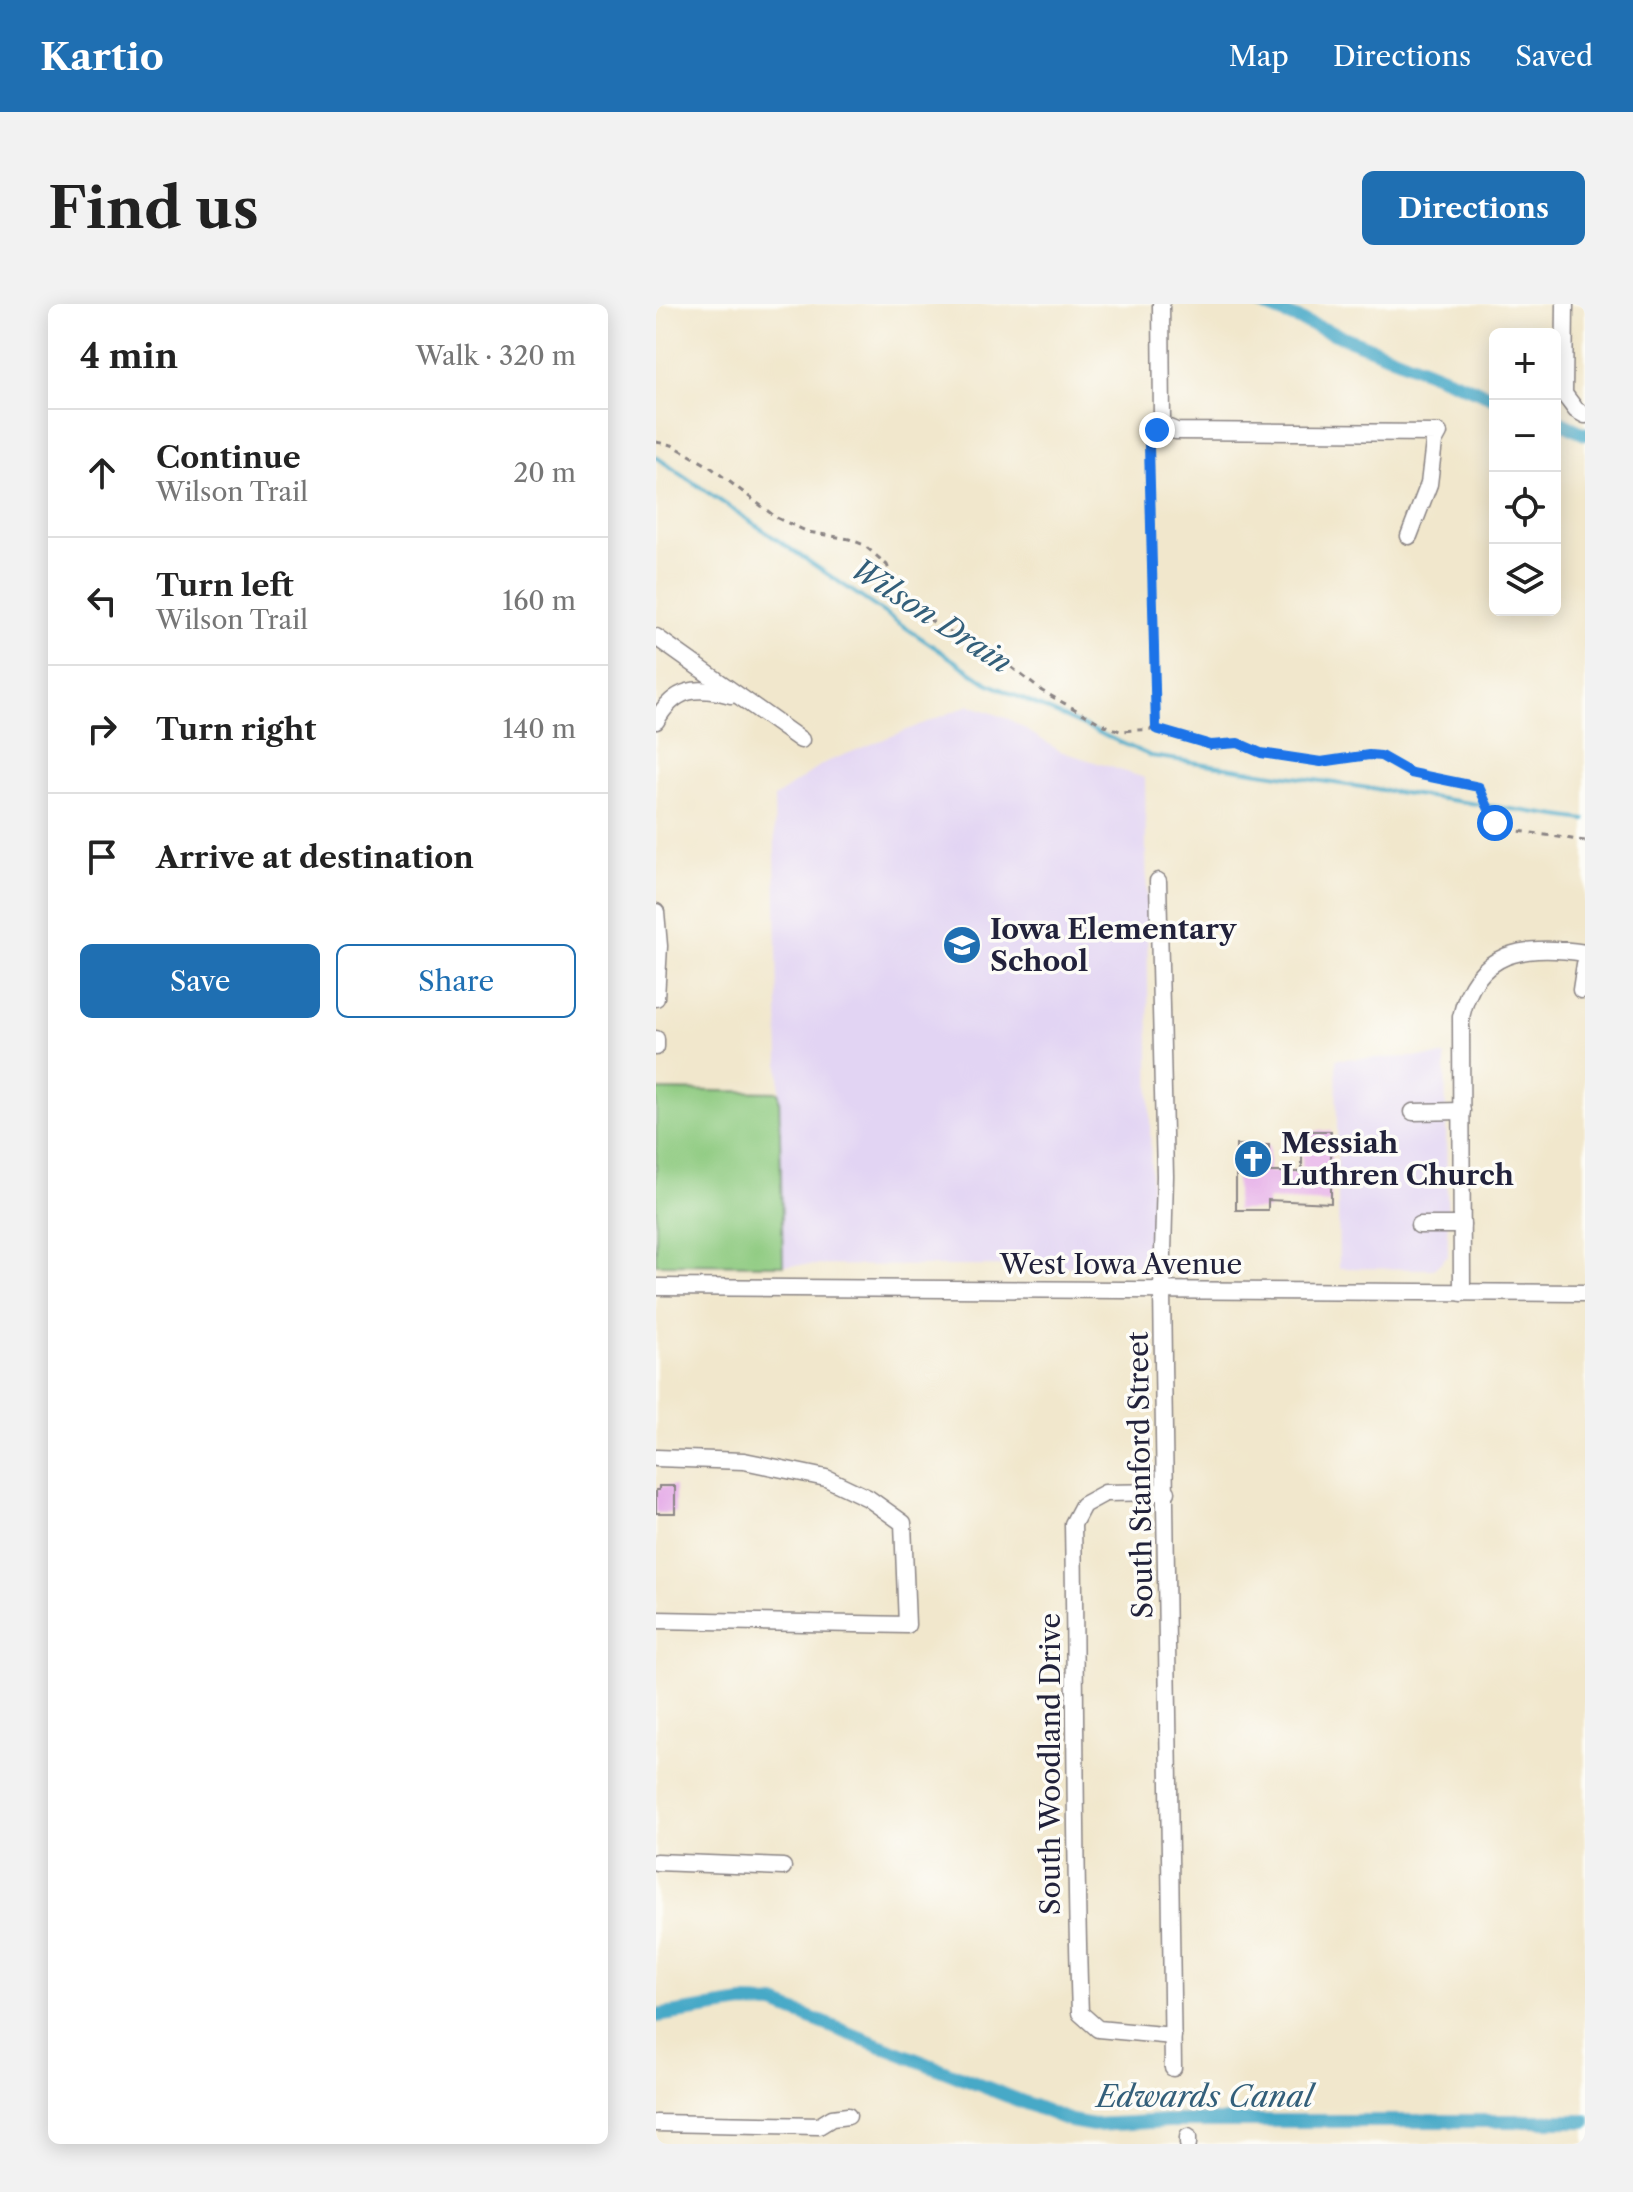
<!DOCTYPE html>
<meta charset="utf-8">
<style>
:root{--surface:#fff;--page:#f2f2f2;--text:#222;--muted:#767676;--line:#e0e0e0;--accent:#1f6fb2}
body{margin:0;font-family:"Libre Caslon Text",serif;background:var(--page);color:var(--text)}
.controls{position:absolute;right:24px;top:24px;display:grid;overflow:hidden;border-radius:12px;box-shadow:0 4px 20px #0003}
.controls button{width:72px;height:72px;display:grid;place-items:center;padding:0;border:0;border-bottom:2px solid var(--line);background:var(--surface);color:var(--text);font:40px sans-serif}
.stop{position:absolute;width:24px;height:24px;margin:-18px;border:6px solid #1a73e8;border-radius:50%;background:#fff}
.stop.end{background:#1a73e8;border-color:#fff;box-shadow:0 2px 8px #0008}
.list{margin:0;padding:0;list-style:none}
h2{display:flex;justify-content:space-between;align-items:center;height:104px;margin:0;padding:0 32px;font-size:34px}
h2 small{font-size:26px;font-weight:400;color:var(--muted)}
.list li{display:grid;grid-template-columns:52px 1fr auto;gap:24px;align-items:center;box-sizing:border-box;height:128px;padding:0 32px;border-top:2px solid var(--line)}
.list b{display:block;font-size:30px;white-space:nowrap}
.list p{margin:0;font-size:26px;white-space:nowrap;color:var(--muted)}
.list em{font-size:26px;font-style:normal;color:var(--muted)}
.actions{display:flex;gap:16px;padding:24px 32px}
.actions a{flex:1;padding:18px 0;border:2px solid var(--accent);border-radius:12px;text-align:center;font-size:28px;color:var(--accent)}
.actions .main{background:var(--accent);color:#fff}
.icon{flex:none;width:44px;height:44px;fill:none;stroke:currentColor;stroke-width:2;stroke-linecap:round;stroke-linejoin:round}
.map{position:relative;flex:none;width:929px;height:1840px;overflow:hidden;border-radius:12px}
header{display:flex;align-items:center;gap:48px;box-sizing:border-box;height:112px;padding:0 40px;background:var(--accent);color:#fff}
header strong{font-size:38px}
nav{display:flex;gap:44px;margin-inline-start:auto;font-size:28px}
.intro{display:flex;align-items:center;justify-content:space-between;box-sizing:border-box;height:192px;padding:0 48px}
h1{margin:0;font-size:56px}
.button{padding:20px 36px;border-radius:12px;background:var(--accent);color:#fff;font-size:28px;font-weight:700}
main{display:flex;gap:48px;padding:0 48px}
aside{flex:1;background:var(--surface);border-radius:12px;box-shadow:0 4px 20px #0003}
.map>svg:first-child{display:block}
.built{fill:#e2d4f3}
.green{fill:#8eca80;stroke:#58765e;stroke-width:2}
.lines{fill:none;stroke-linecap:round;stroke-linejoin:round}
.stream{stroke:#47a9c7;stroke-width:4}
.canal{stroke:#47a9c7;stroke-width:14}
.building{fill:#e4a9e7}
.minor-casing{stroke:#8a8484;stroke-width:19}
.path{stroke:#8a8484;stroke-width:3;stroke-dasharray:6 6;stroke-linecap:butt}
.minor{stroke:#fff;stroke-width:16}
.route{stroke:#1a73e8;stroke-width:10}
.labels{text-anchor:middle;stroke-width:7;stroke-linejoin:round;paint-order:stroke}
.poi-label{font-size:28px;font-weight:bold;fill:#22223b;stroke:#fdfcf7;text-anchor:start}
.street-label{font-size:28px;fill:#22223b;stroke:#fdfcf7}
.water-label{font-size:30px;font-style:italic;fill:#335f7a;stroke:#fdfcf7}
</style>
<header>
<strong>Kartio</strong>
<nav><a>Map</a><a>Directions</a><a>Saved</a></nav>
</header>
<div class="intro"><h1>Find us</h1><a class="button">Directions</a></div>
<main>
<aside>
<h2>4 min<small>Walk · 320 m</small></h2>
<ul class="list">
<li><svg class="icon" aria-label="ahead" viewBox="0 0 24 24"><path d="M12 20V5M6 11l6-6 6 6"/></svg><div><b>Continue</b><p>Wilson Trail</p></div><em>20 m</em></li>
<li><svg class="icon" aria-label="left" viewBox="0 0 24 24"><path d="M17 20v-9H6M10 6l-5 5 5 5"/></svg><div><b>Turn left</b><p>Wilson Trail</p></div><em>160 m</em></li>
<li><svg class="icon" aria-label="right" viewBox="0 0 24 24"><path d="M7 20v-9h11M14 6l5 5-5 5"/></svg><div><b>Turn right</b></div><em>140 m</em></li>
<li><svg class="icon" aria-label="arrive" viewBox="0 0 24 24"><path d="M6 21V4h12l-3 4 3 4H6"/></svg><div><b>Arrive at destination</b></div></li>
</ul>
<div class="actions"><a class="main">Save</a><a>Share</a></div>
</aside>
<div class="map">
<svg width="929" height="1840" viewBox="0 0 929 1840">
<rect width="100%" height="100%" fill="#fdfcf7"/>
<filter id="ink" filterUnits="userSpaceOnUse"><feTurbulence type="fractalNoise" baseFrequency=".0125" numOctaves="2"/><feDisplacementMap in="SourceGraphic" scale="16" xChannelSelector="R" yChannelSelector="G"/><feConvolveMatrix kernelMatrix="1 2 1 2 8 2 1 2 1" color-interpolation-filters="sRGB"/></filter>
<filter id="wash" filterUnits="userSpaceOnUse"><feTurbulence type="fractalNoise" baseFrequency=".006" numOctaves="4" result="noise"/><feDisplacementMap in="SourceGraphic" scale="32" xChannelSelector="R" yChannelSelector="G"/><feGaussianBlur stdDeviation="1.8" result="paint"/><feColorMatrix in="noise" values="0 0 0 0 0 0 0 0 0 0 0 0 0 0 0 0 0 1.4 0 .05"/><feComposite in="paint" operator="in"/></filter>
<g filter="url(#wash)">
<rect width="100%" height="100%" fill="#f1e7cc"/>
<g class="built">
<path d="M314,401L353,415L404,447L489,474L496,945L484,961L478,963L127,961L118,494L168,459Z"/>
<path d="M789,752L792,951L778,965L683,964L680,755Z"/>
</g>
<path class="green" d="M0,786L123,788L127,961L0,960Z"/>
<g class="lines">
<path class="stream" d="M0,153L331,379L495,452L929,516"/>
<g class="canal">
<path d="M605,0L839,94"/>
<path d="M899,116L929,130"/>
<path d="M0,1712L87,1699L119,1700L415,1817L437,1821L512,1817H929"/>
</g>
</g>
<g id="blocks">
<g class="building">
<path d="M646,827H675V899L612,896V906H580V841H613V868H646Z"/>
<path d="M3,1182H19V1209H0V1186H3Z"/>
</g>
</g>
</g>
<g filter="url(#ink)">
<use href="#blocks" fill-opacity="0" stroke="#8a8484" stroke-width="2"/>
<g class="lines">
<g class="minor-casing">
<g id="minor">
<path d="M505,0L506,116L508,122L520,127L783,129L778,138L773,180L753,232"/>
<path d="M909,0L908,90L920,106L929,111"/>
<path d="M0,333L145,436"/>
<path d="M0,417C19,383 41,382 75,391"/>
<path d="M502,577L509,872L506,987L517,1764"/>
<path d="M0,608L3,642L0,694"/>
<path d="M925,686L929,660"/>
<path d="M0,735V743"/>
<path d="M757,808L806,807"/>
<path d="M763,921H806"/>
<path d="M0,983L929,989"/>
<path d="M806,989L805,713C820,645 870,640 929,649"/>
<path d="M0,1154L88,1157L170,1174L212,1194L247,1219L251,1321L0,1316"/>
<path d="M511,1188L449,1189L427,1201L417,1220C420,1383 418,1546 424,1709L442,1725L517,1732"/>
<path d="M0,1558L127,1563"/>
<path d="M0,1819L163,1822L176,1814L192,1812"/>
<path d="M532,1833V1840"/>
</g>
</g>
<g class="path">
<path d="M496,130L493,141L500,425"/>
<path d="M0,138L16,141L53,162L121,214L152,228L193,235L208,241L231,261L238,277L263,309L319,344L350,359L386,387L446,420L464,427L500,425L555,441L582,439L605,449L665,458L713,451L725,452L755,469L775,475L823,483L843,524L929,537"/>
</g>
<use href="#minor" class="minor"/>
</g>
</g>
<g class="lines" filter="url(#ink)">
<path class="route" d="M501,126L494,133L493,141L500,425L555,441L582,439L605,449L665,458L713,451L725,452L755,469L823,483L839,519"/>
</g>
<defs>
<g id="school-disc" transform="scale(2)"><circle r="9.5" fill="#1f6fb2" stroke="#fdfcf7"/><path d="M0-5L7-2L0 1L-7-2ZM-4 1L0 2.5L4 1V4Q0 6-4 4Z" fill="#fff"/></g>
<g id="church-disc" transform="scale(2)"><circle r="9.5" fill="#1f6fb2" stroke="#fdfcf7"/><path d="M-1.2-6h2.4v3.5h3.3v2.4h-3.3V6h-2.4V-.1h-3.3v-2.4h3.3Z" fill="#fff"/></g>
</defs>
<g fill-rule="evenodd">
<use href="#school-disc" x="306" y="641"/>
<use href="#church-disc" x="597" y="855"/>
</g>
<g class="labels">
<g class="poi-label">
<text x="334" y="635">Iowa Elementary<tspan x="334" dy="32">School</tspan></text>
<text x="625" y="849">Messiah<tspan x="625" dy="32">Luthren Church</tspan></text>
</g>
<g class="street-label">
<text x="465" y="970">West Iowa Avenue</text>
<text transform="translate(484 1171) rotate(-91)" y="10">South Stanford Street</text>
<text transform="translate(394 1460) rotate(-90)" y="10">South Woodland Drive</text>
</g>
<g class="water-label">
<text transform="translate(275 312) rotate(33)" y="10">Wilson Drain</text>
<text x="549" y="1803">Edwards Canal</text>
</g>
</g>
</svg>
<div class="controls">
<button>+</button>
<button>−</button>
<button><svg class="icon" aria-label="locate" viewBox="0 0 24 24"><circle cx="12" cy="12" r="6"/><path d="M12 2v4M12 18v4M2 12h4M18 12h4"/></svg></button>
<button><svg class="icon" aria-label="layers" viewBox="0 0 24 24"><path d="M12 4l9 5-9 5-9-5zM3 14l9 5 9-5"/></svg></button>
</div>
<div class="stop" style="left:839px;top:519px"></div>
<div class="stop end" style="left:501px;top:126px"></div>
</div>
</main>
